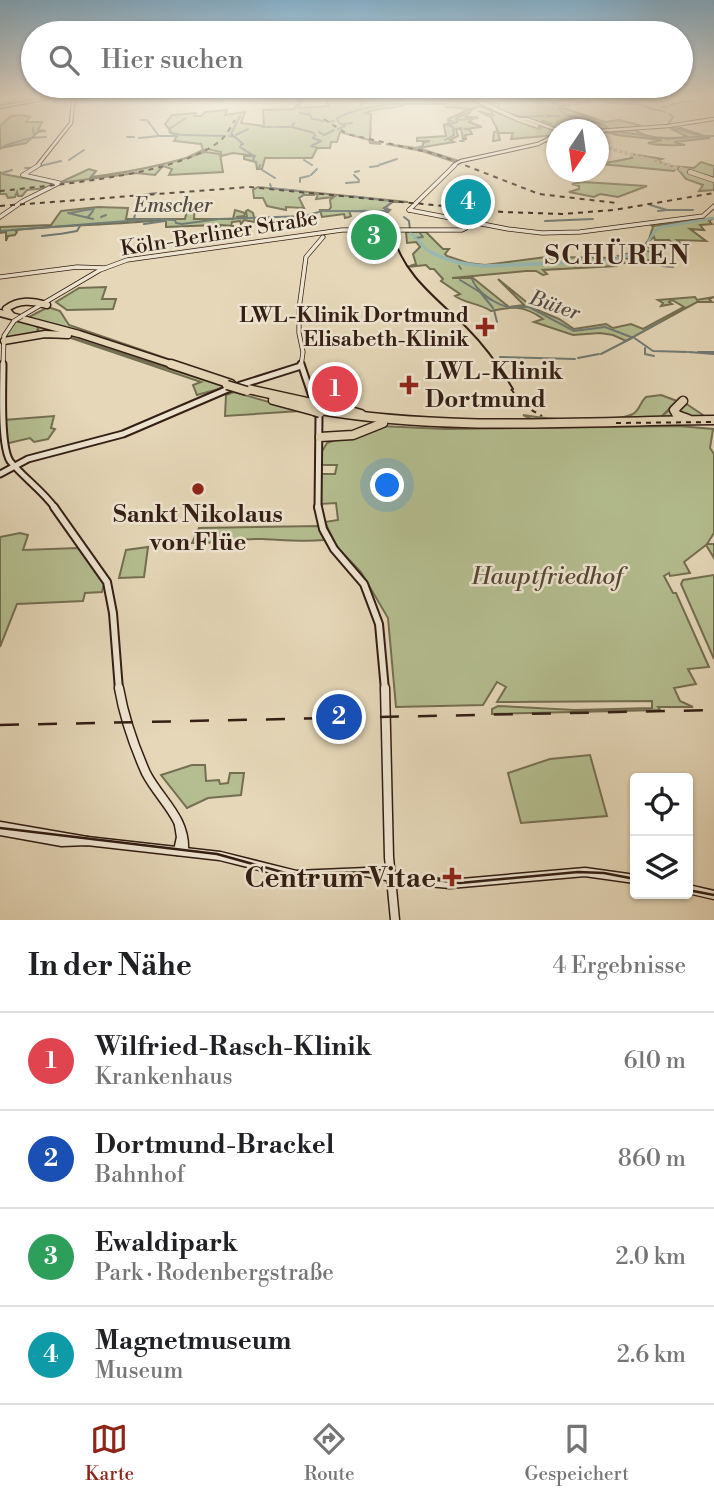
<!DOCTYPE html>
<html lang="de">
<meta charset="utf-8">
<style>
:root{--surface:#fff;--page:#f6f6f6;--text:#202124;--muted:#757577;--line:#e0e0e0;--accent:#8f2418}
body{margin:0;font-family:"Libre Bodoni",serif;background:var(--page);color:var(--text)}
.controls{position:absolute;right:21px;bottom:21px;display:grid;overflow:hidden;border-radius:7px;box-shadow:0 2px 5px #0004}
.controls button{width:63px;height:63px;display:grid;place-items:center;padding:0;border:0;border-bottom:2px solid var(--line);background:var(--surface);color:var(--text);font:35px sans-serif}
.compass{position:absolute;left:546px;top:119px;width:63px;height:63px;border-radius:50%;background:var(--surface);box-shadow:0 2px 5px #0004;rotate:193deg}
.you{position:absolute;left:388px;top:486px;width:24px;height:24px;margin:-18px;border:5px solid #fff;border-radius:50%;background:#1a73e8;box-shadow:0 0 0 10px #1a73e833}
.badge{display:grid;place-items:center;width:46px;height:46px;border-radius:50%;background:var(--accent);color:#fff;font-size:23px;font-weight:700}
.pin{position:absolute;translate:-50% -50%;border:4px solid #fff;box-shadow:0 2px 7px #0006}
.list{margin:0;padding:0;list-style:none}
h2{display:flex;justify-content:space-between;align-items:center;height:91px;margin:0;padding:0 28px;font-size:30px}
h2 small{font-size:23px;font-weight:400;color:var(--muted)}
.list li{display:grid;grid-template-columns:46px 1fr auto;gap:21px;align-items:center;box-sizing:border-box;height:98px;padding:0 28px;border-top:2px solid var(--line)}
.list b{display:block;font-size:26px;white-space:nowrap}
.list p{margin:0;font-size:23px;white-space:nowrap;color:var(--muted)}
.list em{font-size:23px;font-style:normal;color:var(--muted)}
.icon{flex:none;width:38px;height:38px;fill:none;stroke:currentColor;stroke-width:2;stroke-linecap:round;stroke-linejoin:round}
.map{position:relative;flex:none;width:714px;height:920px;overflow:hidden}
.search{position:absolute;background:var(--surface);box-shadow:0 2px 5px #0004;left:21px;right:21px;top:21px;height:77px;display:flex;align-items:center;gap:18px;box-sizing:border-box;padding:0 24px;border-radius:38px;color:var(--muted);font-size:26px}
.sheet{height:483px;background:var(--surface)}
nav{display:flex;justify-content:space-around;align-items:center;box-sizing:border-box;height:98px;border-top:2px solid var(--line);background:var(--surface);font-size:19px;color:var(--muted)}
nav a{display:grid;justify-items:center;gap:4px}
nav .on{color:var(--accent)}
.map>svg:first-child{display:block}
.green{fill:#b4be90;stroke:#746e52;stroke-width:2}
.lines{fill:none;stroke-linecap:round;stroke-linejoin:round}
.stream{stroke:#6f7a75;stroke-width:2}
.river-far1{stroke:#97b8b5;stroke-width:2.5}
.river{stroke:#97b8b5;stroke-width:3.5}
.trunk-tunnel-far1{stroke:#c2b297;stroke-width:3.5;stroke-dasharray:3.5 2;stroke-linecap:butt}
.trunk-tunnel{stroke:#c2b297;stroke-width:4.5;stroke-dasharray:4.5 2.5;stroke-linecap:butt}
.secondary-far4-casing{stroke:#341e15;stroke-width:4.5}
.secondary-far3-casing{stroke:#341e15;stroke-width:5}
.secondary-far2-casing{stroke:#341e15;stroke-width:9}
.secondary-far1-casing{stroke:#341e15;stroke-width:10}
.secondary-casing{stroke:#341e15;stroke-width:11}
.primary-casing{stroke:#341e15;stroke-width:5}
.trunk-far3-casing{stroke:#341e15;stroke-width:5}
.trunk-far2-casing{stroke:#341e15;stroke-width:6}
.trunk-far1-casing{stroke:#341e15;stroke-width:9}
.trunk-casing{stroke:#341e15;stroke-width:11}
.motorway-casing{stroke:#341e15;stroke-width:3}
.secondary-far4{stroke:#eee5d1;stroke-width:2.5}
.secondary-far3{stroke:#eee5d1;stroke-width:3.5}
.secondary-far2{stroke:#eee5d1;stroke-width:5}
.secondary-far1{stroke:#eee5d1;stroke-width:6}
.secondary{stroke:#eee5d1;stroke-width:8}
.primary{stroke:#e5d7b8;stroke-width:3.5}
.trunk-far3{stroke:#e5d7b8;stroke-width:3.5}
.trunk-far2{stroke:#e5d7b8;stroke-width:4.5}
.trunk-far1{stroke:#e5d7b8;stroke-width:6}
.trunk{stroke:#e5d7b8;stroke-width:8}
.motorway{fill:#e5d7b8;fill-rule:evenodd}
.tram-far1{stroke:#341e15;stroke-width:2}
.tram{stroke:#341e15;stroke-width:2.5}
.rail-far1{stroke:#341e15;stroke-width:2;stroke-dasharray:5 5;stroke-linecap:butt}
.rail{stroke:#341e15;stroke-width:2.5;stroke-dasharray:19 19;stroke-linecap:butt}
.secondary-bridge-far1-casing{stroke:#341e15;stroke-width:4.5;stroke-linecap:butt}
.secondary-bridge-casing{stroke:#341e15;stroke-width:5;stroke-linecap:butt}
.trunk-bridge-casing{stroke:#341e15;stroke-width:11;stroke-linecap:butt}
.secondary-bridge-far1{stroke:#eee5d1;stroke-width:2.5}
.secondary-bridge{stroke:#eee5d1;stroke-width:3.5}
.trunk-bridge{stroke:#e5d7b8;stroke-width:8}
.poi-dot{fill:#8f2418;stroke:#eee5d1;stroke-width:2.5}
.labels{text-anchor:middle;stroke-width:5;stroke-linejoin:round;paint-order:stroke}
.far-water-label{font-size:21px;font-style:italic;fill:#524c45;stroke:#eee5d1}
.far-street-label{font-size:21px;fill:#341e15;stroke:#eee5d1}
.far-poi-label{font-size:21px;font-weight:bold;fill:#341e15;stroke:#eee5d1;text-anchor:end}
.poi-label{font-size:24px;font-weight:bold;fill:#341e15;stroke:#eee5d1;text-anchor:start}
.park-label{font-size:24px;font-style:italic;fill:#544634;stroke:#eee5d1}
.far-district-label{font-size:26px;font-weight:bold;letter-spacing:2px;fill:#341e15;stroke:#eee5d1}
.near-poi-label{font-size:28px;font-weight:bold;fill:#341e15;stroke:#eee5d1;text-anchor:end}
</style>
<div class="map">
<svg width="714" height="920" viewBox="0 0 714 920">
<rect width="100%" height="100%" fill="#e5d7b8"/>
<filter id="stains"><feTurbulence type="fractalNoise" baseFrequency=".00286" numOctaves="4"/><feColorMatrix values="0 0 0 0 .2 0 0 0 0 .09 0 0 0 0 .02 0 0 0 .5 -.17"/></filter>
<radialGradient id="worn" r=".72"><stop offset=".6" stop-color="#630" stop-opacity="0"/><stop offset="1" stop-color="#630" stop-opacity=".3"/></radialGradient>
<g class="green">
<path d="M304,97H469L483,106V107L539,129L545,125L552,124L543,121L536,125C527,117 510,115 499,109L498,104L493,103L495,102L485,103L473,97H582L555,102L560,107L605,122L619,120L639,125L633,128C646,141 671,138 688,137L672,129L681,128L710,138L674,142L685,145C680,145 658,146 648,143L662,140L617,135L598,130H556V135L511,139L513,133H498L500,140L493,141L494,132L498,131L491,117L478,111L493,115L491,111L480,106L472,109L466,117H476L469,122L482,127L464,129L470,130L472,134L465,135L466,139H463L461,129H456L458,136L450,140L454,142L418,148L459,161L441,156L455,162L422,151L386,144L416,148L423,146V143L430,141H417V138L446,136L444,125L449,123L448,119L470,109L446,107L444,104H406C396,110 378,106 366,113L371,114L370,140L381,144L370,143L369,140L340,132L337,142H331L330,148H317L312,158H265L262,169H257L256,162L244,159V156H256L233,153L221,156V152L207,149L188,157L203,150L201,144L174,141L176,138L165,124L172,115L196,113L195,116H201L205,112L227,110L225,115L245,112L241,123L264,126L263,110L294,109L303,99L298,108L329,106L325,98Z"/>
<path d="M21,115L30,117L26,122H42L38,130L46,131L38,132L26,143L0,148V126L11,116Z"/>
<path d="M205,152L220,154L223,172L169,175L172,169L163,166L155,175L136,173L59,183L89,169L96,171L91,177C130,172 167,165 205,152Z"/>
<path d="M631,154L662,159L657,161L670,166L694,168L701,162L714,166V190L699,191L703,185L686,179L677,168L674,171L600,164L632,158Z"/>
<path d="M0,172L3,174L55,184L48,188L27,190L22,196H18L17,192L15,197L8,198L6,194H0Z"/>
<path d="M583,182L647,186L618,197L600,194L594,197L569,192L579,189V186L572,184Z"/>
<path d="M258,187L408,202H393L384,208L390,210L388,212L349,211L351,216L349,217L345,218L344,214L322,217L320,210H329L331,207L330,200L334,197L316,199L318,194L309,193L315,195H304L299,198L304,208L286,207V210L267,206L263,198H254L253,190Z"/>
<path d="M188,205L195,206L194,219H233L235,210L245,213L244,216L236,217H247L246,211L248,210L253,213L255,222L244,220L241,224L240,221L232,222L231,226H234L220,225L219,229L216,225L166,227V221L161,220C112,225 64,225 15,230L17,232L15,235L8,236L6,241V232L0,233V227L51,225L61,211L98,207L128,208L126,219H185Z"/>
<path d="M714,218L709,221L712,224L700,225L704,230L690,229L706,241L677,240L682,245H675L669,240H655L654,237L648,242L653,227L652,226Z"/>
<path d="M406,232H426L443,249H449L445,254L447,256L468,263L485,265L546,257L620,258L618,256L642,250L647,242L648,247L658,252L655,253L658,254V261L650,262L649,260L639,263L623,257L621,258L625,263L614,264L616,266L543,270L547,274L543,275L536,271H526L452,278H473L509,307L524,305L498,279L535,309L559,319L574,329L606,324L613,328L631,324L643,329L684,307L672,300L669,302L672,304L661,306L663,303L658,300L695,297L697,300L714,297L709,299L712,302H697L626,341L613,335L600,333L573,335L534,322L543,319C523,304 509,307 491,311C479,303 464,303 455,296L460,294L441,281L443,279L434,269H430L426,265L407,267L416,264L413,254L420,247L416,242L407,243Z"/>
<path d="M106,287L102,299H116L113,309L67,310L56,302L79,288Z"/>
<path d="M48,307L60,311L69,325L203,371L27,318Z"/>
<path d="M17,320L35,325L38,328L37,332L39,327L226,387L197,395L193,385L201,382L71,338H6L7,330Z"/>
<path d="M234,392L300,411L225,416L226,395Z"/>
<path d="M661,395L677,401L660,418L674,406L685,403L709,419L533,420L523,415C545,419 613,424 633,414C640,410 640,402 646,397Z"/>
<path d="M54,416L51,428L55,429L48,439L34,442L30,438L5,444L4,420Z"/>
<path d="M380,426L444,429L679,426L713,429L710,448L714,454V533L707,544H714V558L706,545L684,562L690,573L670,576L669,573L664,576L673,593H676L709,667L688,669L696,684L674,688L680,701L693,707H658L660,710L492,714V709L498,706L575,710L652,708V701L497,702L506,687L497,682L483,705L396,707L388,618L361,572L336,546L325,522L338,520L336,503L320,504L321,474H335L337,465H320L321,453L327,443Z"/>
<path d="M319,526L324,540C303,542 284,540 263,539C240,538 216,544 192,543L199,528Z"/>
<path d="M20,533L28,535L23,550L78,548L104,584L102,592L85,593L83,601L17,604L0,647V537Z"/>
<path d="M148,547L144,577L119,578L126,550Z"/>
<path d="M714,575V659L681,584L683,580Z"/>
<path d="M590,755L607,816L521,823L508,773L550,759Z"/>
<path d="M192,765H205L206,781L219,780L220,784L228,783L230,773H244L241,795L208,798L187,808L161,775Z"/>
</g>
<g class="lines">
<g class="stream">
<path d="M484,97H499"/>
<path d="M538,97H541"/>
<path d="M542,97L548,100"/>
<path d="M625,97L630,100"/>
<path d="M600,98L611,103L637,104"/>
<path d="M227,99L233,97"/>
<path d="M216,100L225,99"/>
<path d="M552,102L562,107L559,109"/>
<path d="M586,102L589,101"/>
<path d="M683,102L692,101"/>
<path d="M7,104L18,97"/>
<path d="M575,104L582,103"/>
<path d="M640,105L656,110"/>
<path d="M670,105L682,102"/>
<path d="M360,106L363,103"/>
<path d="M560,106L570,105"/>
<path d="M474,107L478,106"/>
<path d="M663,107L669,106"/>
<path d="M560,110L566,115L586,120"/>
<path d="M658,110L665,112"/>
<path d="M309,112L312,119"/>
<path d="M300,113L309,115"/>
<path d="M547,116H560"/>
<path d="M518,117L543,116"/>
<path d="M314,119L324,121"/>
<path d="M141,120H145"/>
<path d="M147,120L159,136H178"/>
<path d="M450,120L453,122"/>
<path d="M458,120L478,118"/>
<path d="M588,120L603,124L610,130"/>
<path d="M328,122L334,121"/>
<path d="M457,122L456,118L470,112"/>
<path d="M294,123L292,127L314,133"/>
<path d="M576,123L586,122"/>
<path d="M343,124L352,123"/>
<path d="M566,124L574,123"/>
<path d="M667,126L673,117L669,114"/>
<path d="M262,127H272"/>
<path d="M274,127H290"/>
<path d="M669,127L702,136"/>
<path d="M33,128L34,136"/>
<path d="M338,129L345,126L339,123L337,118C357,108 379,105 401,104"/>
<path d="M455,129L462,128"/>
<path d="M614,131L654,137"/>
<path d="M319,132L324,135L334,130"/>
<path d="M611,132L617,134"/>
<path d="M183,135L170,133L169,129L186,118"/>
<path d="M185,135L225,136"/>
<path d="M233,135L231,134L240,116"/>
<path d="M236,135L248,129"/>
<path d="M315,135L313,138L321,141L311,146L316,147"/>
<path d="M229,136L235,137L243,144L241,145"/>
<path d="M711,136H714"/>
<path d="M127,137H134"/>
<path d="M29,138L46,137"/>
<path d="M139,138L159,136"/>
<path d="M666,139L709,136"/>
<path d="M445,140L454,135L453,127L447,125L457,122"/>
<path d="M460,141H464"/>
<path d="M6,145L27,139"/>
<path d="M240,147L254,156"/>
<path d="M417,148L423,147"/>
<path d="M0,149L5,146"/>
<path d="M254,157L253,161L256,163"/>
<path d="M69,160L84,150"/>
<path d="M304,160L312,165"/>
<path d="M260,165L259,168L275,178"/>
<path d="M379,165L397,159"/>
<path d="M40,166L61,161"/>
<path d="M370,167L378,166"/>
<path d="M25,168H32"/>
<path d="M355,172L359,171"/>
<path d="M2,173L12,170"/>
<path d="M311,175L317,169"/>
<path d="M354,175L359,180"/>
<path d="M300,182V178L309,176"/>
<path d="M346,183L359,182"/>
<path d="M270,184L271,187"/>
<path d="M270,188L300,191"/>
<path d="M141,195L156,193"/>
<path d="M302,196L304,193"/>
<path d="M349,196L391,201"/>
<path d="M650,205L667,210H693"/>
<path d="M385,209L391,202"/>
<path d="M86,210L94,209"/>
<path d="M658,211L667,210"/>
<path d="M68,213L93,219"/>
<path d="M70,213L86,210"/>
<path d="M88,217L93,211"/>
<path d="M101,217L106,215"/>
<path d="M404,217L409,221L410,230"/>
<path d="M134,219L137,205"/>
<path d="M545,221L593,219"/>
<path d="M144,224L165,221"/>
<path d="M0,231L153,219L175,220L176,223L182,224L219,219L305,216L322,211H389"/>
<path d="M60,234L77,231L80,226"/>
<path d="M42,236L59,234"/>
<path d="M415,238L423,237L419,232"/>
<path d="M643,250L655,253"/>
<path d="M643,265L656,259"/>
<path d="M459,266L461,269"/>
<path d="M662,266L673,267"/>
<path d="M472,279C476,291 496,305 509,307"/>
<path d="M460,280L480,292L493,308"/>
<path d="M477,290L491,300"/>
<path d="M510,307H529L574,331L605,327L631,337"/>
<path d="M494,310L497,322"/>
<path d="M635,336L662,321"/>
<path d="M633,337L653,351L687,352"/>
<path d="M645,348V354L654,356"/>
<path d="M689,352L714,354"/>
<path d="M698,352H714"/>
<path d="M601,354L632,338"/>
<path d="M500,357L575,359"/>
<path d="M578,358L599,354"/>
</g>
<g class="river-far1">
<path d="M410,232L426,249L434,254"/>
<path d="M633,254L643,251L654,232L661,227L714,218"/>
</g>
<path class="river" d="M431,252C449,262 465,265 484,266L611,261L638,252"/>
<g class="trunk-tunnel-far1">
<path d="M536,127L556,134"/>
<path d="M598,145L672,166"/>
</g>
<path class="trunk-tunnel" d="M666,165L691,172"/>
<g class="secondary-far4-casing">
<g id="secondary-far4">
<path d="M517,119H527L557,130"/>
<path d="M598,131L668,126L714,119"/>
<path d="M461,161L538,144L556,135"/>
<path d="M37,166L71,123L73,102L80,97"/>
<path d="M453,166L457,163"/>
</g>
</g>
<g class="secondary-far3-casing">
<g id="secondary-far3">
<path d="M23,175L39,165"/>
<path d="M409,210L508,229L542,233L580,232L703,216L714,206"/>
<path d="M409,210L455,165"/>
<path d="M0,217L23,201L59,183L23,175"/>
<path d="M0,277L77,267L105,268"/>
<path d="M22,316L100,270L127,260L342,230H462L466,228L465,221"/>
<path d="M3,366L4,336L14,321"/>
<path d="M301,366L303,352L299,333V309L306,257L323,237"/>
</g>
</g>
<g class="secondary-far2-casing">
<g id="secondary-far2">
<path d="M3,364C3,386 0,445 10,461C24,478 42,490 55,508"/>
<path d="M301,364L319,417L318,508"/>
<path d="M0,474L28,459L123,434L228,389L301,366"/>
</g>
</g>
<g class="secondary-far1-casing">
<g id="secondary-far1">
<path d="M54,507L107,582L113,613L119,690"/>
<path d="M318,507L323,529L334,549L364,584L379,624L385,690"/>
</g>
</g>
<g class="secondary-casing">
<g id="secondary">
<path d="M119,688C124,717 134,746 146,773C160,800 186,818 184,851"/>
<path d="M385,688L389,857L395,920"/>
<path d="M0,826L87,841"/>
<path d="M0,831L62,842L87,841L220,856L296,875L366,872L407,880L450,884L585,872L635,879"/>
<path d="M178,851L181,837L179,825"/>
<path d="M688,889L714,895"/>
</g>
</g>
<g class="primary-casing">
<path id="primary" d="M470,97L517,119"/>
</g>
<g class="trunk-far3-casing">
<path id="trunk-far3" d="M517,119L537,126"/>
</g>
<g class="trunk-far2-casing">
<path id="trunk-far2" d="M690,172L714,180"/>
</g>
<g class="trunk-far1-casing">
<g id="trunk-far1">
<path d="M0,313L79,334L177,366"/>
<path d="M11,315L6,309C19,299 32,301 47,305"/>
<path d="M4,341L45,334L68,335"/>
</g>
</g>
<g class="trunk-casing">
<g id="trunk">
<path d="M171,364L231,384"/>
<path d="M248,389L316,404H331"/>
<path d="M273,400L314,411"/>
<path d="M683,401L674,410L677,415L688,419"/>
<path d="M326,404L361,414"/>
<path d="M320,410C449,432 583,421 714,420"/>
<path d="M320,437L353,435L383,423"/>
</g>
</g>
<g class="motorway-casing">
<path id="motorway" d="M52,97H58L0,108V106Z"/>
</g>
<use href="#secondary-far4" class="secondary-far4"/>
<use href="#secondary-far3" class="secondary-far3"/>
<use href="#secondary-far2" class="secondary-far2"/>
<use href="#secondary-far1" class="secondary-far1"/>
<use href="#secondary" class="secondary"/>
<use href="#primary" class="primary"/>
<use href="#trunk-far3" class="trunk-far3"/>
<use href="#trunk-far2" class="trunk-far2"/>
<use href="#trunk-far1" class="trunk-far1"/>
<use href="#trunk" class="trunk"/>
<use href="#motorway" class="motorway"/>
<path class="tram-far1" d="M393,235C404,276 438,299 467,328C485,346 500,367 513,389"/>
<g class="tram">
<path d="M0,828L217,854L289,874L374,872L460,883L578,872L604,873L635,879"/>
<path d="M688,890L714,895"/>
</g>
<g class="rail-far1">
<path d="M324,119L347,134L436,154L539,194L617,203"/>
<path d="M0,191C53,185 186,175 223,138C228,133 231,126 235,120"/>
<path d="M0,206L249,187L504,212L562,214L614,210L714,193"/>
<path d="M511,389L523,405L542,416"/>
<path d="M616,423L714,422"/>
</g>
<path class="rail" d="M0,725L714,710"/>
<g class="secondary-bridge-far1-casing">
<path id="secondary-bridge-far1" d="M457,163L461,161"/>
</g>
<g class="secondary-bridge-casing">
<path id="secondary-bridge" d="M14,321L22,316"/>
</g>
<g class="trunk-bridge-casing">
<g id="trunk-bridge">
<path d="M227,385L247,391"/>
<path d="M314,411L320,413"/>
</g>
</g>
<use href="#secondary-bridge-far1" class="secondary-bridge-far1"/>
<use href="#secondary-bridge" class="secondary-bridge"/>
<use href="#trunk-bridge" class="trunk-bridge"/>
</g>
<linearGradient id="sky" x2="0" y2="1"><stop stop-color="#87b6d4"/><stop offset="0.43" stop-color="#f3eddf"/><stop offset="1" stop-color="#f3eddf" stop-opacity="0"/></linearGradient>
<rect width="714" height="225" fill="url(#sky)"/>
<g class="poi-dot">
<path d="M481.5 316.5h7v7h7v7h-7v7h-7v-7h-7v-7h7z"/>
<path d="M405.5 374.5h7v7h7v7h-7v7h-7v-7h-7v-7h7z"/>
<circle cx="198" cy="489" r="7"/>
<path d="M448.5 866.5h7v7h7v7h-7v7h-7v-7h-7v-7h7z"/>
</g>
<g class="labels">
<g class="far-water-label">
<text x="173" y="212">Emscher</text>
<text transform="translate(555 305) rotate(19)" y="7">Büter</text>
</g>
<g class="far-street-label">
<text transform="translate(219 233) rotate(-9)" y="7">Köln-Berliner Straße</text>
</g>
<g class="far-poi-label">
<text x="469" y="322">LWL-Klinik Dortmund<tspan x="469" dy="24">Elisabeth-Klinik</tspan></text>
</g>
<g class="poi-label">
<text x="425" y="379">LWL-Klinik<tspan x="425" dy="28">Dortmund</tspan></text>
<text x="198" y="522" text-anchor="middle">Sankt Nikolaus<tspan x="198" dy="28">von Flüe</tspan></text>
</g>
<g class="park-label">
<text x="547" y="584">Hauptfriedhof</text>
</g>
<g class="far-district-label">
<text x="618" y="264">SCHÜREN</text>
</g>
<g class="near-poi-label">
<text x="436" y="887">Centrum Vitae</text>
</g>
</g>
<rect width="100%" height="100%" filter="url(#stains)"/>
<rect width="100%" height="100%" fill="url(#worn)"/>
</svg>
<div class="controls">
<button><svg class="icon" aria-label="locate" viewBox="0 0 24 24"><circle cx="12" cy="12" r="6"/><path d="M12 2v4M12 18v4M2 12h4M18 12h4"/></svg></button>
<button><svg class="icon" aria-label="layers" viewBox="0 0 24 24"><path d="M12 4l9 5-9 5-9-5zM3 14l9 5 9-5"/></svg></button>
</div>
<svg class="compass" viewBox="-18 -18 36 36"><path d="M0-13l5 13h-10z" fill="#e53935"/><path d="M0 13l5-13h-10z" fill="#757577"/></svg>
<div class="you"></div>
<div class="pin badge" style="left:335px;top:389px;background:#e0444e">1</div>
<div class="pin badge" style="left:339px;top:717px;background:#1a4fb4">2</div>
<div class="pin badge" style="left:374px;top:237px;background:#2e9e5b">3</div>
<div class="pin badge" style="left:468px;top:202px;background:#0f9aa8">4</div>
<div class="search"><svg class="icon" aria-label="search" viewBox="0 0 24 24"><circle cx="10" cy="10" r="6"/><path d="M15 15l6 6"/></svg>Hier suchen</div>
</div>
<section class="sheet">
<h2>In der Nähe<small>4 Ergebnisse</small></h2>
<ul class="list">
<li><span class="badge" style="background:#e0444e">1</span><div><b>Wilfried-Rasch-Klinik</b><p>Krankenhaus</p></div><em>610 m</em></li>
<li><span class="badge" style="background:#1a4fb4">2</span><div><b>Dortmund-Brackel</b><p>Bahnhof</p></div><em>860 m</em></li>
<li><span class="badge" style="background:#2e9e5b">3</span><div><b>Ewaldipark</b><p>Park · Rodenbergstraße</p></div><em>2.0 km</em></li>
<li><span class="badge" style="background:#0f9aa8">4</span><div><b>Magnetmuseum</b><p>Museum</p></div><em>2.6 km</em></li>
</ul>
</section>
<nav>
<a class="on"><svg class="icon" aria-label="map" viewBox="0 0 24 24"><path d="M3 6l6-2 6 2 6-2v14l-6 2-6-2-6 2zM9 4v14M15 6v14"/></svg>Karte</a>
<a><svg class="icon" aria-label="directions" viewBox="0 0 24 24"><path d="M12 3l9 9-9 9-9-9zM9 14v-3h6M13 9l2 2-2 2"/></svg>Route</a>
<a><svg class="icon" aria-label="saved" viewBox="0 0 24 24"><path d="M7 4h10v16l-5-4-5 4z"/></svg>Gespeichert</a>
</nav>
